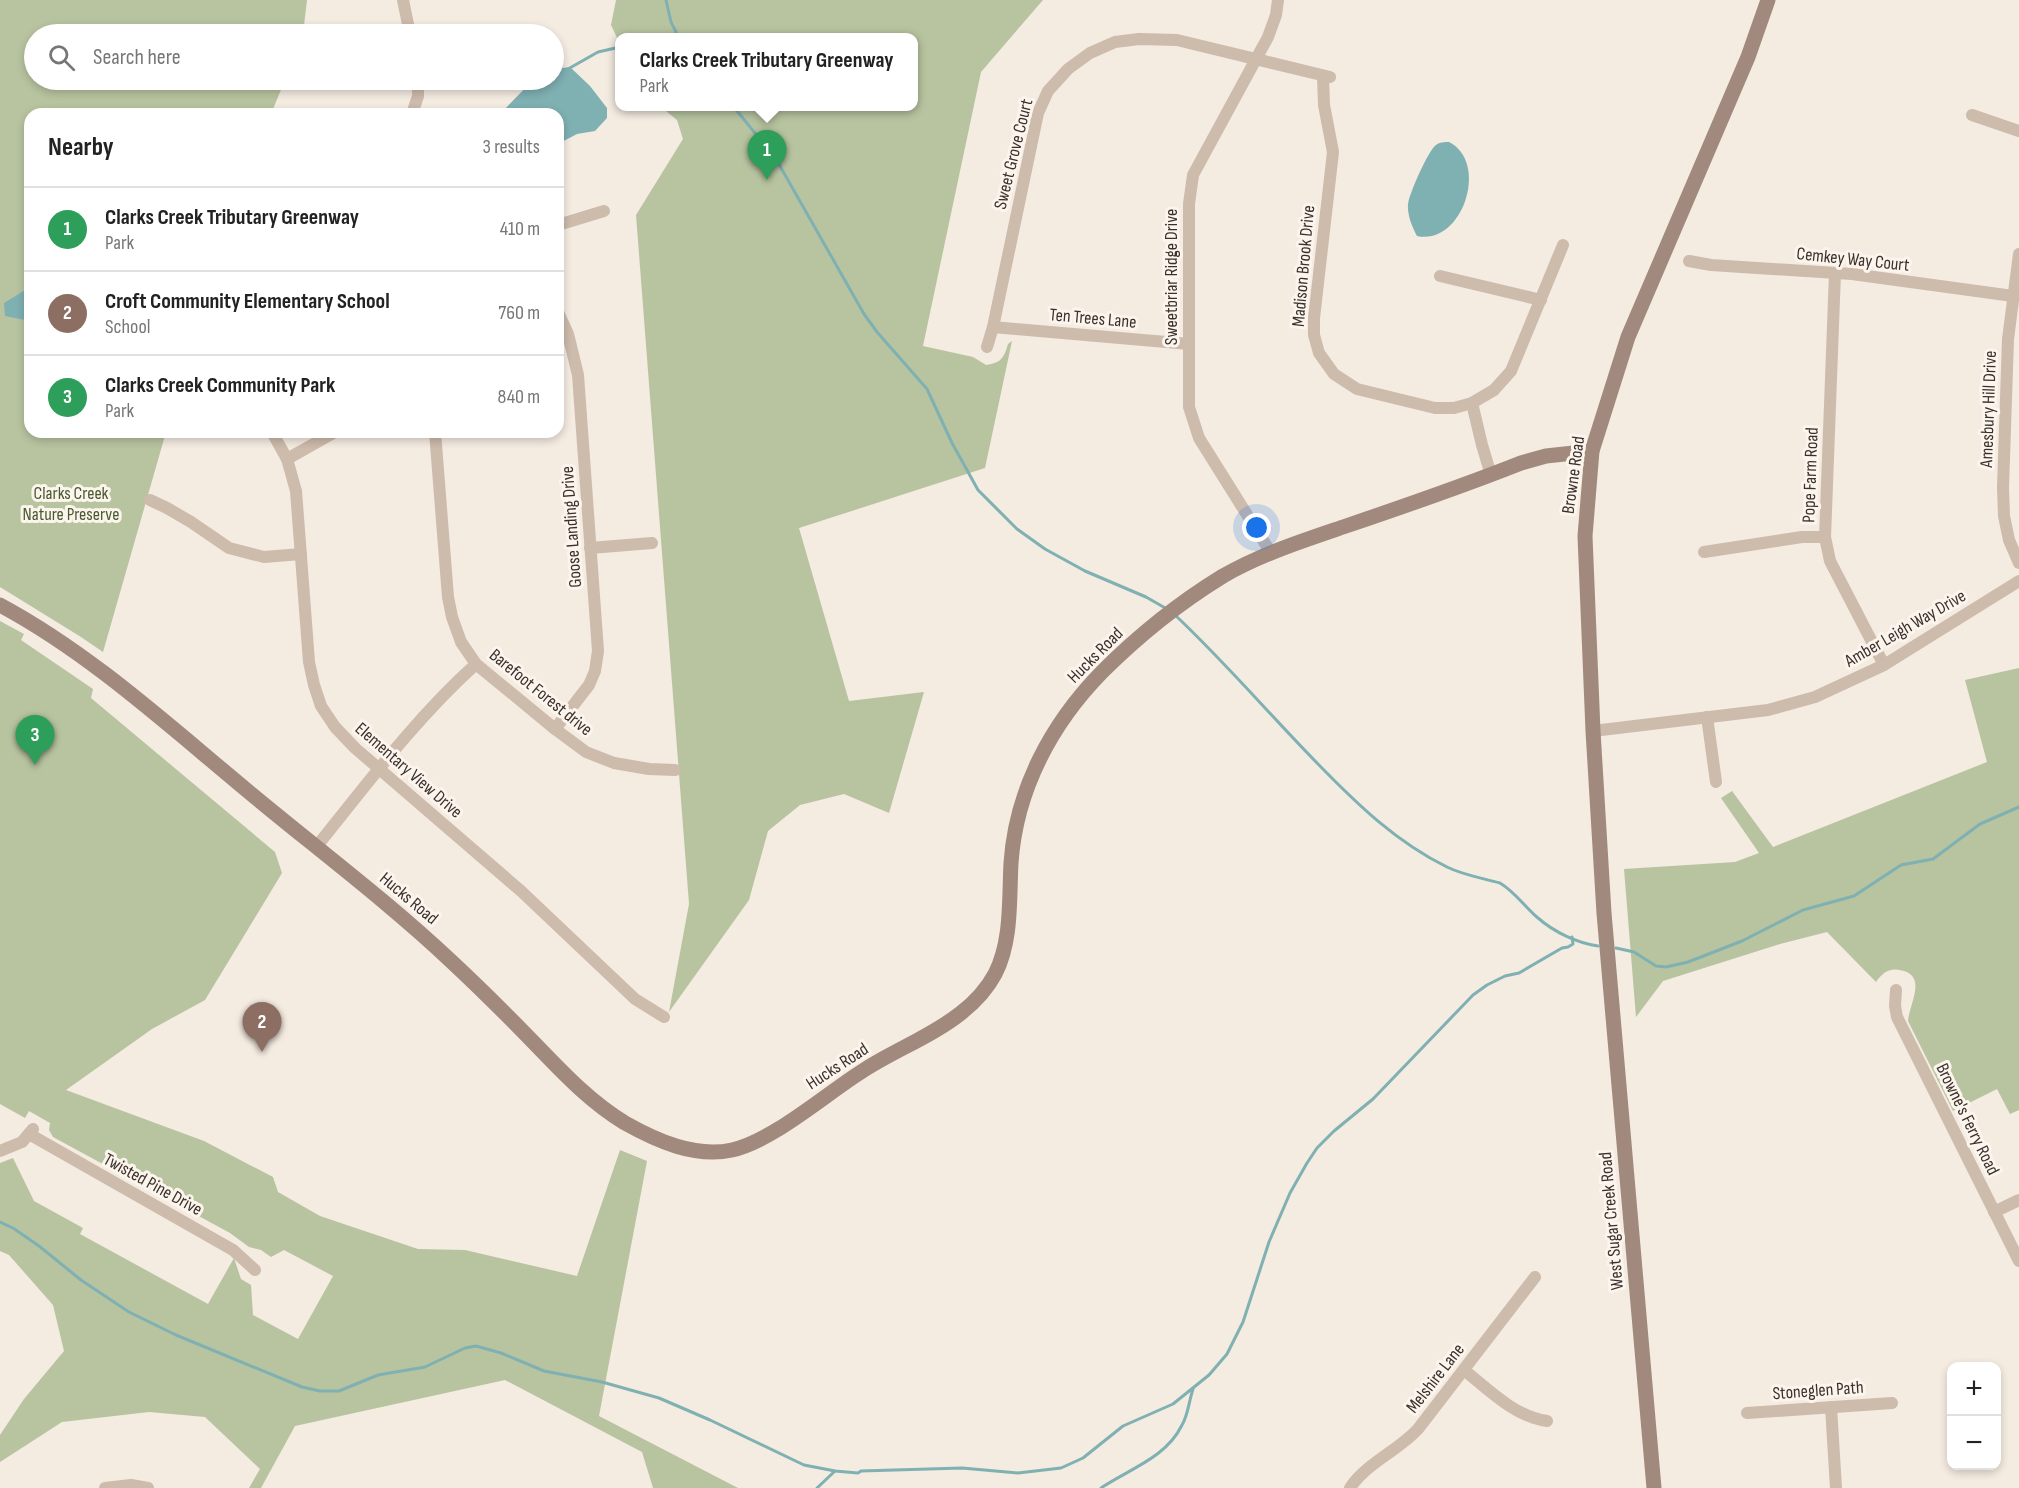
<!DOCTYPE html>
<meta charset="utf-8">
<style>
:root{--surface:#fff;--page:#f2f2f2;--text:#222;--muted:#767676;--line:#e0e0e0;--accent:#7c3aed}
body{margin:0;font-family:"Sofia Sans Condensed",sans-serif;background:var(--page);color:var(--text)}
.controls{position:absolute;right:18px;bottom:18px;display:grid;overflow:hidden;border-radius:12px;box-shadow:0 3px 9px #0003}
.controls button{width:54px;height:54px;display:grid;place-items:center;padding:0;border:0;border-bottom:2px solid var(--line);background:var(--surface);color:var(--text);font:30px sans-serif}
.you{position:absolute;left:1257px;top:528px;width:21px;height:21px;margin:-15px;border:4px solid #fff;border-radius:50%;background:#1a73e8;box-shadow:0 0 0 9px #1a73e833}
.badge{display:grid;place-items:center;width:39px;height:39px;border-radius:50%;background:var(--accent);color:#fff;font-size:20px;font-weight:700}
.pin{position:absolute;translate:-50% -50px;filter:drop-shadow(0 2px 3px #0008)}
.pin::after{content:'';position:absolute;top:32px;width:21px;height:18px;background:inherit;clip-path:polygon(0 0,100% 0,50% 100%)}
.popup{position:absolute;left:615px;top:33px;width:303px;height:78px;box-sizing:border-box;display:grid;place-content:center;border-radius:12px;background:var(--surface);filter:drop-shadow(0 2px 4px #0005);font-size:20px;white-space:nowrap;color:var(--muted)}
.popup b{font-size:22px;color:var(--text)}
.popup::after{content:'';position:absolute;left:50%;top:100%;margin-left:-12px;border:12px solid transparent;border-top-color:var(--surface)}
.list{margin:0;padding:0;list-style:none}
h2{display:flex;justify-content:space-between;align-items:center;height:78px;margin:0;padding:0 24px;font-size:26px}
h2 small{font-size:20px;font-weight:400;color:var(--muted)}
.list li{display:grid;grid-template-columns:39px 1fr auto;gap:18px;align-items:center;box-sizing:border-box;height:84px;padding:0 24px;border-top:2px solid var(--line)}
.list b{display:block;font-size:22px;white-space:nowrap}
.list p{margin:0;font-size:20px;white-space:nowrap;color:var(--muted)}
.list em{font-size:20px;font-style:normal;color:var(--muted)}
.icon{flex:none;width:33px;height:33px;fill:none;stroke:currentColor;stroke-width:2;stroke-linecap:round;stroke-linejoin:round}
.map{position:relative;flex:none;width:2019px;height:1488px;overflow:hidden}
.search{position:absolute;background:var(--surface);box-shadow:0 3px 9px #0003;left:24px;top:24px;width:540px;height:66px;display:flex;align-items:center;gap:15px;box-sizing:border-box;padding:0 21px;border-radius:33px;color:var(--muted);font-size:22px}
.panel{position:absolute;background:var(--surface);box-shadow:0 3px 9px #0003;left:24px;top:108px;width:540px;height:330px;border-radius:18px}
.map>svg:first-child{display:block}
.green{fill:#b8c4a0}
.water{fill:#7fb0b2}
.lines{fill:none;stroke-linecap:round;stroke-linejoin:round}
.stream{stroke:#7fb0b2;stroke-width:3}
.minor{stroke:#cdbbac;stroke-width:12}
.secondary{stroke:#a18a7d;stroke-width:15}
.labels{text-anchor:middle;stroke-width:6;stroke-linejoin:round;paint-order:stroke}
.street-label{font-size:18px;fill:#3b302b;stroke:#fbf5ee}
.park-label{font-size:18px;fill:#4a5a2e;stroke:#fbf5ee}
</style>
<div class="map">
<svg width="2019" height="1488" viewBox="0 0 2019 1488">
<rect width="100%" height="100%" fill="#f4ebe1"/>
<g class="green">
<path d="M0,0H307L303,34H34V80H285L271,114H30V432H166L103,652L81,637L0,587Z"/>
<path d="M616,0H1043L981,72L923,346L973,357L986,365C1001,363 1004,358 1008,344L1012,341L985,468L799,528L849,701L924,692L889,813L844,794L800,805L768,831L749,900L669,1012L689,904L636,215L683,139L677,120L661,107L914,106V38H620V44L611,25Z"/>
<path d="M0,621L24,634L21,640L93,689L91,698L275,852L282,873L205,1000L152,1029L66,1090L204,1141L273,1177L278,1192L320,1216L418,1249L465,1250L577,1276L620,1150L647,1161L599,1416L738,1488H653L642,1452L505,1380L295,1426L261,1488H249L260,1469L205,1417L149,1412L62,1422L0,1462V1435L24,1399L64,1351L53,1305L9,1255L0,1251V1163L13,1158L34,1201L83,1228L80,1234L208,1304L234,1258L241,1279L251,1285L253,1315L298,1339L333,1276L284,1250L271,1257L261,1250L249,1247L230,1233L53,1137L49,1130L50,1123L29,1111L25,1118L0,1104Z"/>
<path d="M2019,668V1110L2010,1114L1997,1089L1953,1111L1908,1021C1909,1004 1929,974 1899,970C1888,968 1882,974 1876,982L1827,932L1780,944L1663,981L1636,1017L1624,869L1735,862L1759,853L1721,798L1732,791L1773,847L1987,762L1965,680Z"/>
</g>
<g class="water">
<path d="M570,67L590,86L607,108V118L595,131L577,134L558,144V114H500L533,80H554V69Z"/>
<path d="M1449,142C1490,163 1462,246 1417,236C1412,227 1407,214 1408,204C1409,194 1428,151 1436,145C1440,142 1444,142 1449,142Z"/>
<path d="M30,287V321L5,316L4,303Z"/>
</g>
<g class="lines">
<g class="stream">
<path d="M666,0L671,22L679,38"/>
<path d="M568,69L598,52L620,47"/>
<path d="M733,106L776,159L864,314L877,332L927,389L952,443L978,490L1017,529L1045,549L1085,571L1146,597L1167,609"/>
<path d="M1175,615C1225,662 1270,715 1318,764C1357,804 1396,842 1447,867C1463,875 1482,878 1500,883C1515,892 1525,907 1538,918C1554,932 1577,943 1598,946"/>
<path d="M1616,948L1634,952L1656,966L1666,967L1688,962L1742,941L1803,910L1854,896L1901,865L1933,859L1980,824L2019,807"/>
<path d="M0,1222L13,1228L39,1246L81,1280L129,1312L176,1335L302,1387L320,1391H339L378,1375L425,1367L465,1348L476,1346L501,1353L544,1371L602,1382L659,1398L710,1420L804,1465L835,1471L858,1473L861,1471L962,1468L1018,1473L1061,1468L1083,1458L1123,1426L1173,1404L1209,1375L1227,1354L1243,1322L1269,1242L1290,1193L1307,1163L1317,1148L1334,1131L1373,1099L1473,995L1487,985L1505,976L1519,973L1562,948L1568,947L1573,944L1572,937"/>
<path d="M817,1488L835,1471"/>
<path d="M1101,1488C1129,1469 1166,1458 1182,1425C1188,1415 1189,1401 1193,1389"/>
</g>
<g class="minor">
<path d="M403,0L410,34"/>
<path d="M1323,76L1324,105L1333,152L1314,318V335L1319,353L1334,374L1357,389L1435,408H1454L1472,403L1494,390L1511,371L1563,245"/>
<path d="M412,114L418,96V80"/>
<path d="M1972,115L2019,131"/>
<path d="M558,225L604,211"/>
<path d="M2019,254L2008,339L2003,488L2004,516L2009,540L2019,563"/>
<path d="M1689,261L1711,265L1852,274L2013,296"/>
<path d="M1835,273L1825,537L1830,561L1884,665"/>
<path d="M1440,276L1541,300"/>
<path d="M993,327L1189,344"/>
<path d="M987,347L993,327L1038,113L1048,91L1068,69L1090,53L1115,42L1139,39L1177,40L1330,77"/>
<path d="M1472,403L1482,445L1491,475"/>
<path d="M272,432L287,459L296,491L309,662L314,685L321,706L335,727L355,748L521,891L635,999L664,1017"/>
<path d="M435,432L448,597L452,617L461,642L476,664L555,729L586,752L614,763L649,769L675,770"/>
<path d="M287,459L335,432"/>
<path d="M150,500L167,508L191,522L229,548L264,557L301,554"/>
<path d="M590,548L652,543"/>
<path d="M1704,552L1802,537H1825"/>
<path d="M1271,553L1199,438L1189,407V204L1193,175L1268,37L1276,15L1278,0"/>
<path d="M1707,717L1716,782"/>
<path d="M555,729L589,685L595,671L598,651L578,375L568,334L558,312"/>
<path d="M1593,731L1768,710L1815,697L1884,665L2019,581"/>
<path d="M317,846C367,784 416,718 476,664"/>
<path d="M1896,990L1895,1006L1897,1017L2019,1261"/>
<path d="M29,1134L233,1250L255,1270"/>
<path d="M0,1151L22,1142L33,1129"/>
<path d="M1994,1212L2019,1200"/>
<path d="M1464,1370C1488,1389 1515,1417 1547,1421"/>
<path d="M1831,1407L1836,1488"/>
<path d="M1747,1413L1892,1403"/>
<path d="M105,1488L131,1485L148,1488"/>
<path d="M1350,1488C1364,1465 1399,1450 1418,1429L1535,1277"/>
</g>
<g class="secondary">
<path d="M0,605C84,650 158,716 231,777C304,839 382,896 452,962C482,990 511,1019 540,1049C566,1076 592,1103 625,1123C657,1141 695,1158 732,1150C773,1141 827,1093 864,1070C895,1050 932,1036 961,1013C975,1002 987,989 995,974C1012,941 1009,900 1011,863C1016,790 1051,724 1102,672C1138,636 1179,603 1223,576C1261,554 1305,540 1346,526C1405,506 1463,486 1521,463L1546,456L1592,451"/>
<path d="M1654,1488L1604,913L1593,731L1585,536L1592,451L1628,337L1748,57L1768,0"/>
</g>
</g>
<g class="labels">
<g class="street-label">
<text transform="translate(1013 154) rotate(-76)" y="6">Sweet Grove Court</text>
<text transform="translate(1853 259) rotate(6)" y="6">Cemkey Way Court</text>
<text transform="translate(1303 266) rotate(-85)" y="6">Madison Brook Drive</text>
<text transform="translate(1171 277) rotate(-90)" y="6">Sweetbriar Ridge Drive</text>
<text transform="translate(1093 318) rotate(5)" y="6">Ten Trees Lane</text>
<text transform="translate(1988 409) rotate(-88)" y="6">Amesbury Hill Drive</text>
<text transform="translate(1573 475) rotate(-82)" y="6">Browne Road</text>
<text transform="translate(1810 475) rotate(-88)" y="6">Pope Farm Road</text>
<text transform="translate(571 527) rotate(-94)" y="6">Goose Landing Drive</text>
<text transform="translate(1905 628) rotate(-30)" y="6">Amber Leigh Way Drive</text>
<text transform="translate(1095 655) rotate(-45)" y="6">Hucks Road</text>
<text transform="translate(541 692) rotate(39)" y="6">Barefoot Forest drive</text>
<text transform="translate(409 770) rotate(41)" y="6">Elementary View Drive</text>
<text transform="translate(409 898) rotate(40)" y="6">Hucks Road</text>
<text transform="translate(837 1066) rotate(-33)" y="6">Hucks Road</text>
<text transform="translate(1968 1119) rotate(64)" y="6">Browne's Ferry Road</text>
<text transform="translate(153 1184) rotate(29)" y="6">Twisted Pine Drive</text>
<text transform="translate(1611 1221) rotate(-95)" y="6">West Sugar Creek Road</text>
<text transform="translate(1435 1378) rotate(-52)" y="6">Melshire Lane</text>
<text transform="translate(1818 1390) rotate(-4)" y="6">Stoneglen Path</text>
</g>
<g class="park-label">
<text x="71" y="499">Clarks Creek<tspan x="71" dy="21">Nature Preserve</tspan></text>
</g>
</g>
</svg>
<div class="controls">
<button>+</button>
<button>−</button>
</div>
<div class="you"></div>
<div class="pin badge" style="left:767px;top:180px;background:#2e9e5b">1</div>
<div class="popup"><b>Clarks Creek Tributary Greenway</b>Park</div>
<div class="pin badge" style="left:262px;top:1052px;background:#8d6e63">2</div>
<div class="pin badge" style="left:35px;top:765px;background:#2e9e5b">3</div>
<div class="search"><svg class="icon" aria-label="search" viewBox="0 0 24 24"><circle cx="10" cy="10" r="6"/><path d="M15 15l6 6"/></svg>Search here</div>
<section class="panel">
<h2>Nearby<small>3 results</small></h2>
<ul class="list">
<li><span class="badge" style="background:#2e9e5b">1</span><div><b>Clarks Creek Tributary Greenway</b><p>Park</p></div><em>410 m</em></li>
<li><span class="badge" style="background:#8d6e63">2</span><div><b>Croft Community Elementary School</b><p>School</p></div><em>760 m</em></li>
<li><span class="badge" style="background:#2e9e5b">3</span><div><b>Clarks Creek Community Park</b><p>Park</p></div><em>840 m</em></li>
</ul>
</section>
</div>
